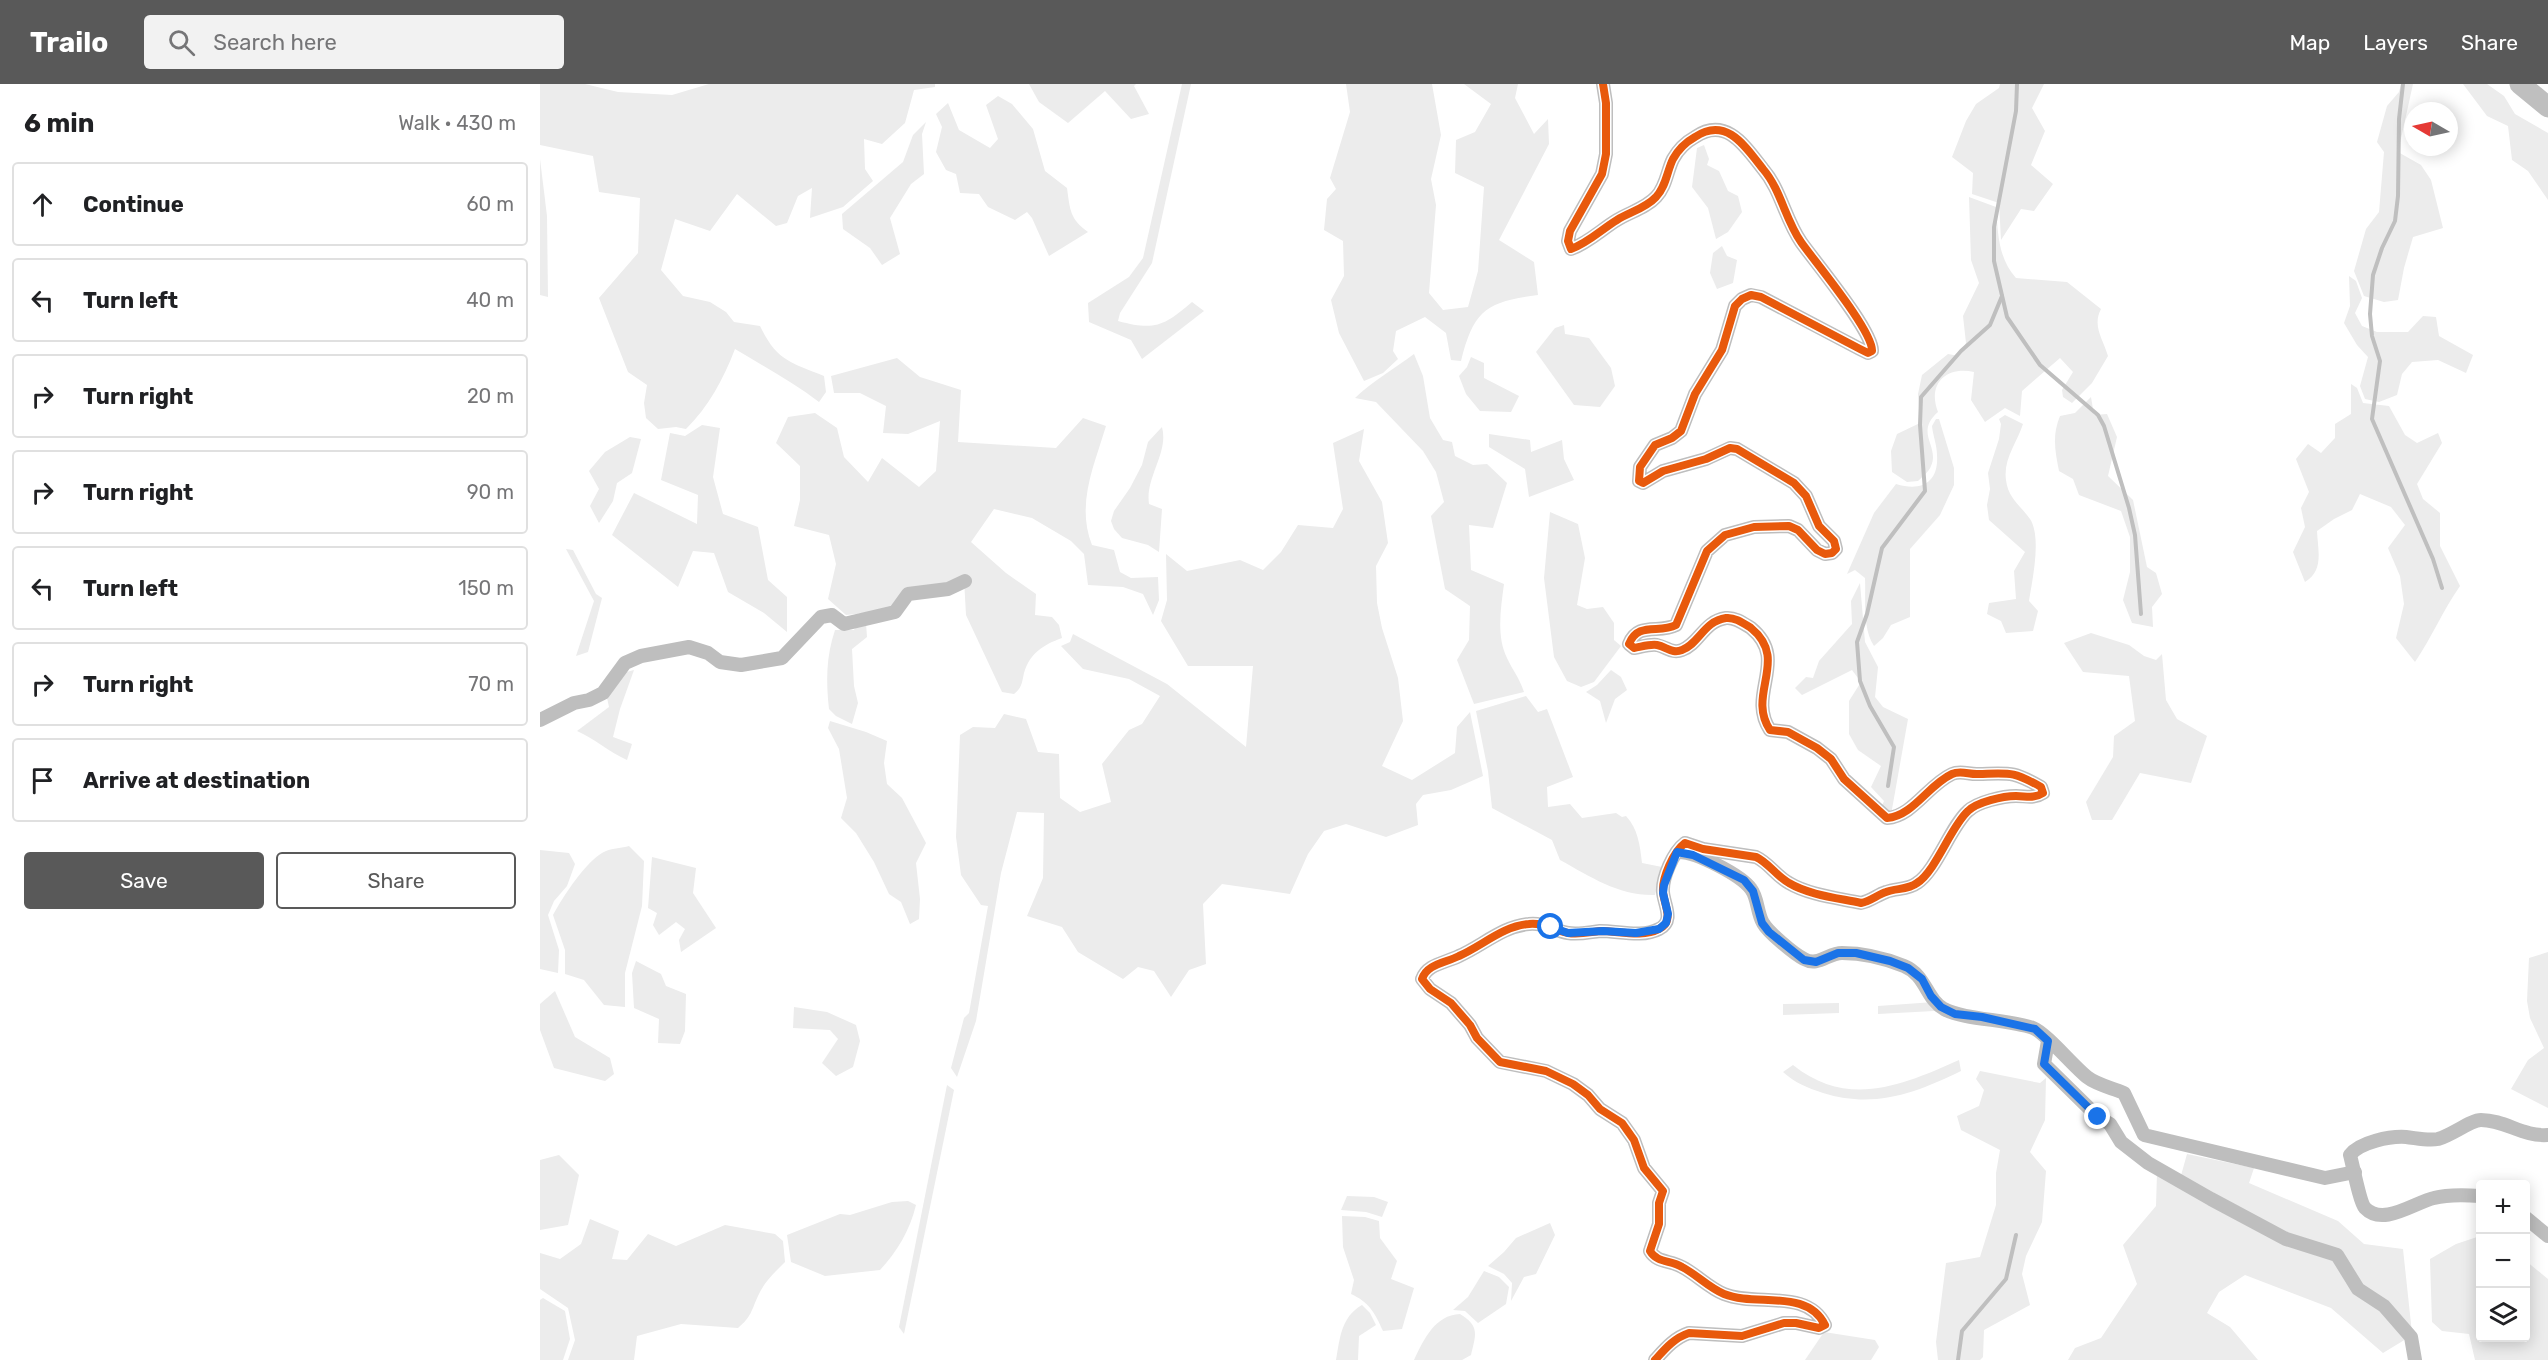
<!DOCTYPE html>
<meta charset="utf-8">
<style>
:root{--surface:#fff;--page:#f2f2f2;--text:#202124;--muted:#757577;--line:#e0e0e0;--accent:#595959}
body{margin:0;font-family:Rubik,sans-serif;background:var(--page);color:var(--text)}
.controls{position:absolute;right:18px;bottom:18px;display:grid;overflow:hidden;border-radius:6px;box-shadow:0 3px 15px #0003}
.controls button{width:54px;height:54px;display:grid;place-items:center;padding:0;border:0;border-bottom:2px solid var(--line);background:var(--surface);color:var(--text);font:30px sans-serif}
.compass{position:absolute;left:1864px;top:18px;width:54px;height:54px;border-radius:50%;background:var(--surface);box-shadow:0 3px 15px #0003;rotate:279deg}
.stop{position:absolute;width:18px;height:18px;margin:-14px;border:4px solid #1a73e8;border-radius:50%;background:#fff}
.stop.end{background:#1a73e8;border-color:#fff;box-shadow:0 2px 6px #0008}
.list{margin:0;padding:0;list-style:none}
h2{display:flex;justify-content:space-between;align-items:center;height:78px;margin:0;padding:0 24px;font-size:26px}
h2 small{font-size:20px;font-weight:400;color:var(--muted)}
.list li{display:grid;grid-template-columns:39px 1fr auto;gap:18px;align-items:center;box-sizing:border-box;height:84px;margin:0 12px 12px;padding:0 12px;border:2px solid var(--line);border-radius:6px}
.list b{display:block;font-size:22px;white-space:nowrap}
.list em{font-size:20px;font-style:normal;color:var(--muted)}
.actions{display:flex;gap:12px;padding:18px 24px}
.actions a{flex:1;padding:14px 0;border:2px solid var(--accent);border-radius:6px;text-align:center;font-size:21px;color:var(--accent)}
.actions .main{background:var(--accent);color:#fff}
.icon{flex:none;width:33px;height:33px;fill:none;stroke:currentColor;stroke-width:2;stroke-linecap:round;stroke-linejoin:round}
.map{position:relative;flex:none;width:2008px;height:1276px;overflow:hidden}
header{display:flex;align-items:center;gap:36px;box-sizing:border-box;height:84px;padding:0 30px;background:var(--accent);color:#fff}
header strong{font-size:28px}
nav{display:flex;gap:33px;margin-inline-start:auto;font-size:21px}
.search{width:420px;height:54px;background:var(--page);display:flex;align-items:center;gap:15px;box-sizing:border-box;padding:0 21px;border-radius:6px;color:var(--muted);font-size:22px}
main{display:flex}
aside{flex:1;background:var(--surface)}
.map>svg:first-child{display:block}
.green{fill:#ececec}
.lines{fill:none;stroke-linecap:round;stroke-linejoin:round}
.stream{stroke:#bfbfbf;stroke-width:4}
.river{stroke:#bfbfbf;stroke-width:21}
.minor{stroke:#bebebe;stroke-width:14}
.cycleway-casing{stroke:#fff;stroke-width:11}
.cycleway{stroke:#e8590c;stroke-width:8}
.route{stroke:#1a73e8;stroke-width:8}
</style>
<header>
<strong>Trailo</strong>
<div class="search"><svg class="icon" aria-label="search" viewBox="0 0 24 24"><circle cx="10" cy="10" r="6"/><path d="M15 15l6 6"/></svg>Search here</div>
<nav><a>Map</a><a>Layers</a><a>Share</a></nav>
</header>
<main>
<aside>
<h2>6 min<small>Walk · 430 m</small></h2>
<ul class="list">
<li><svg class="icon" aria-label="ahead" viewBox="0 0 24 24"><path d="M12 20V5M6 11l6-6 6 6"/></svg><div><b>Continue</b></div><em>60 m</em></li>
<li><svg class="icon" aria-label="left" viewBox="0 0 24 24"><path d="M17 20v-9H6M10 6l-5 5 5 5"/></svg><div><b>Turn left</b></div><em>40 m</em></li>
<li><svg class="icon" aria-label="right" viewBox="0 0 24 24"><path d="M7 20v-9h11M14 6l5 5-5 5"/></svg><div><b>Turn right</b></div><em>20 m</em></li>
<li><svg class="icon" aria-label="right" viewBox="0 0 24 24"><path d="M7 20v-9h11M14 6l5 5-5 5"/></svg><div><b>Turn right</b></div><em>90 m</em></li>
<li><svg class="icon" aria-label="left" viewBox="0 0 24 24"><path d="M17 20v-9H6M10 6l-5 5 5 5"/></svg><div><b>Turn left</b></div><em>150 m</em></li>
<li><svg class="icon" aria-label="right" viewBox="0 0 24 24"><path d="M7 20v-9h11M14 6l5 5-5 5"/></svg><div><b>Turn right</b></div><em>70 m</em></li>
<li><svg class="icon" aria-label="arrive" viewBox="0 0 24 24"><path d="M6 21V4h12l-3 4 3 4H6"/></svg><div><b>Arrive at destination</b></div></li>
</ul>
<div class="actions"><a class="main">Save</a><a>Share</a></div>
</aside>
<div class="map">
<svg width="2008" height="1276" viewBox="0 0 2008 1276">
<rect width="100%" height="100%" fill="#fff"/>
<g class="green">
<path d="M0,0H45L78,8L132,11L169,0H395V3L374,6L365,39L342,60L324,55L325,85L333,97L303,123L270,134L272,104L258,112L247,139L236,142L197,110L170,147L135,135L121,186L143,212L170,218L186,228L194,238L220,242C237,277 250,278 284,292L286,308L279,318C253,298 223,282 195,265C183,296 169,322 146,345L136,343L118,345L106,334L104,319L107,301L88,288L59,214L98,169L100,114L59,108L53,72L0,61Z"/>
<path d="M489,0H596L594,2L609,30L591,35L565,7L528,39L499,18Z"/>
<path d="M642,0H651L612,179L580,229L578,237C615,247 624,242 652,218L664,227L602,275L591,256L549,238L548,219L589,193L603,174Z"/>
<path d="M806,0H892L901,51L891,95L896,121L889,209L903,226L928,223L938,187L944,103L915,89L916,56L935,48L951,20L924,0H978L975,14L994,50L1008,35L1009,60L959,156L994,178L998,211C947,218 934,225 921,277L911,276L906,249L885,233L856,247L853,267L858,275L843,289L824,297L799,249L791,216L804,192L803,157L784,146L787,115L796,105L790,94L810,28Z"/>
<path d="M1460,0H1504L1492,24L1505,47L1491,81L1513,100L1494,127L1481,125L1461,156L1459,119L1432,110L1433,89L1412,73L1426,37L1436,20L1459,4Z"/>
<path d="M1861,0H1873L1858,68L1881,81L1891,96L1903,144L1873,153L1864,184L1858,216L1844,218L1824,212L1814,187L1826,145L1839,128L1844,68L1837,58L1847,22L1859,8Z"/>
<path d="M1923,0H1947L1964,12L1975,30L2008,49V116L1988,87L1972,76L1968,42L1947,32Z"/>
<path d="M458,12L472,20L493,45L505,87L527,104C530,126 530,135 548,148L509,172L492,134L487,128L475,136L448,123L439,110L420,109L416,90L406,86L396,68L402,43L396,30L408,19L419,46L450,64L458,55L446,21Z"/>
<path d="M386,38L382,50L384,90L371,100L350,134L360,170L342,181L330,164L303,145L302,130L363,78L373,51Z"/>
<path d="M1164,61L1169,75L1167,81L1179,87L1188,107L1198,112L1202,128L1188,148L1176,155L1168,124L1152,103L1157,64Z"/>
<path d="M0,75L7,132L8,213L0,211Z"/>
<path d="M1429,113L1456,123C1458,149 1458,174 1476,194L1527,198L1561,225C1552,242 1563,255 1568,272L1552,299L1532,319L1523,313L1522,306L1533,288L1520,274L1482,307L1480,332L1465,324L1445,338L1431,316L1434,288C1406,282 1387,300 1398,328C1374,349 1400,362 1391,382C1389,388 1382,393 1378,397L1367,398L1352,388L1351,367L1357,350L1380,339L1378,310L1382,291L1408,270L1419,272L1426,259L1423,232L1439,199L1431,176Z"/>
<path d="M1182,162L1187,172L1197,176L1193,199L1177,205L1170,189L1173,169Z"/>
<path d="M1809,192L1816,197L1822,214L1815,229L1822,242L1837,248H1868L1883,232L1896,233L1899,252L1933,271L1926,289L1898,276L1872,278L1862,290L1857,311L1839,318L1825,315L1820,302L1828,273L1817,261L1804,239L1810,222Z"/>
<path d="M1024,241L1025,250L1049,254L1071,284L1075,302L1060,323L1034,321L996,268L1015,244Z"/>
<path d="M874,270L883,292L890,334L903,356L912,358L915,372L933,381L947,380L967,399L953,444L929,441L931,486L964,500C961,523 956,552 967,574C973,587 979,593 984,608L934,620L917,576L929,556L930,522L905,505L891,432L904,418L896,388L883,367L836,318L815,314C833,297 854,285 874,270Z"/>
<path d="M931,273L944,279V294L979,312L971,328L940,327L926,310L919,292L927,283Z"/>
<path d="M357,274L380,293L421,306L418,358L516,364L543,334L566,342C554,382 536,420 552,461L574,466L580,488L591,494L618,493L619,516L613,531L603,510L583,503L548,501L544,470L531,457L492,434L454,425L431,458L466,489L496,510L495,531L512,533L519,541L522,554C503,561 490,569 484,589C482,598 482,604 474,610L462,608L426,531L424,495L366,507L352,526L306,531L288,515L296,480L289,451L254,442L260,416V382L236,359L248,333L275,329L297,344L304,373L328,398L342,374L379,403L396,387L400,337L368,350L343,349L346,322L320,309H294L291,292Z"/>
<path d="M1811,300L1817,304L1823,319L1849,322L1865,351L1877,359L1898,349L1902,359L1877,400L1883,415L1900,429V462L1920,502C1903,526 1892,553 1875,578L1856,554L1864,520L1860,492L1848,464L1865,441L1851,423L1820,410L1812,426L1794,435L1777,447C1778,467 1784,486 1765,498L1753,468L1765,443L1761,424L1769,408L1756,375L1768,360L1781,369L1795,354V340L1811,330Z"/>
<path d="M1551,313L1554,331L1567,330L1577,353L1568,392L1593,416L1607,483L1616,489L1622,510L1612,523L1613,543L1592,539L1583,516L1590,488V453L1581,427L1539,411L1533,395L1519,387C1515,367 1512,351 1520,332L1535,329Z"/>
<path d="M1465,331L1483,340C1477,359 1463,375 1466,396C1468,414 1480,421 1490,435C1502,453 1492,497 1489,517L1498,527L1493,547L1466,549L1461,537L1447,530L1449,519L1476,515L1474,487L1485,468L1449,436L1447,421L1450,405L1448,389L1459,355L1461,340L1459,335Z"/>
<path d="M1396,335H1399L1414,384V401L1400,431L1370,465V533L1351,541L1343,554L1334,562C1322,544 1326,515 1325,494L1315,486L1307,490L1334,429L1356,400C1381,408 1399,399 1397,371C1397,361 1393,352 1392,342Z"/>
<path d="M162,341L180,344L173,393L183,430L218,443L228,496L247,513V548L224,529L188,508L174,469L153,467L138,503L72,451L94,409L157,440L158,411L121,396L130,349L145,352Z"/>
<path d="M622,343C629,369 605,393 609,420L622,425L619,468L608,461L582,454L574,445L571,437L574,427L590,404L602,381L608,358Z"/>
<path d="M824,345L819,377L842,418L848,459L836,482L837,519L842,544L858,594L863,637L842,682L872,696L915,669L917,643L930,628L943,692L911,706L883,711L876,720L878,741L846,753L806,740L784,747L768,770L750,810L682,800L663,820L666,880L649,886L631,913L614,887L598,883L583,895L538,868L522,843L487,832L503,794L504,729L477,728L461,789L436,937L417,993L411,984L424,934L429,929L448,822L441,821L421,791L416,753L420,651L433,643L455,644L464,630L486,635L498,668L519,670L520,714L540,728L571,718L562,680L589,646L602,640L620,612L589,595L543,585L521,562L530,558L533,550L627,600L706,663L713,582H648L621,537L627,516L626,470L647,487L700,476L723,486L741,468L758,441L793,444L803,425L793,359Z"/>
<path d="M949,350L990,356L991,368L1022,356L1024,375L1034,396L989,413L985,385L949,363Z"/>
<path d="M90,353L101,355L92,389L77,399L73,417L59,439L50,422L59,405L49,387L65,368Z"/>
<path d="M1010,428L1038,440L1045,474L1037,521L1047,525L1063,523L1074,539V556L1081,562L1054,598L1041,603L1027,597L1014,573L1004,494Z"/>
<path d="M26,465L33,466L56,510L62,514L48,568L36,572L54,517Z"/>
<path d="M1320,499L1325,558L1338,583L1335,613L1343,623L1368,635L1351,731L1341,724L1344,717L1331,703L1341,682L1318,666L1309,650V617L1321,598L1312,586L1262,611L1255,604L1266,593L1273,594L1279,577L1312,540L1311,517Z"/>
<path d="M317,539H326L327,553L312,565L314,602L318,619L312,640L296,632L289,625C286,597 286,573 295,546H314Z"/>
<path d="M1551,549L1589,561L1604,572L1616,576L1622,570L1626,616L1637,635L1667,652L1651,699L1600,689L1572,736H1552L1546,718L1573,673L1574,652L1595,637L1589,592L1543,588L1524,559Z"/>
<path d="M94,586L80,625L73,653L92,660L87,676C69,668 55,655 37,647L69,623L66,609L79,590Z"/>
<path d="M1071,586L1081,593L1087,606L1075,615L1066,639L1060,617L1046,608L1057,601Z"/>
<path d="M986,612L998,628L1007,625L1033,693L1007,703L1008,723L1030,720L1042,734L1076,729L1082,733L1086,732C1098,745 1100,761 1102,779L1122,783L1115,811C1079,812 1051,793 1020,776L1012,756L952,724L948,687L936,627Z"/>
<path d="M290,637L326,648L347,657L344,679L347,700L362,714L386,759L376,779L380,815L379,835L370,840L361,818L349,810L334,778L316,749L301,734L307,714L299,665L288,644Z"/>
<path d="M89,762L104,777L102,822L85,889V923L64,921L44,896L25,890V866L13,831C23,813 47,775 66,767C73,764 82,764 89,762Z"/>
<path d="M0,766L29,769L35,780L27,802L14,817L8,831L19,866L18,889L0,885Z"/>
<path d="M112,773L156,784L153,809L176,844L141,868L139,856L145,845L136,838L119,851L113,841L117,829L108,824Z"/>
<path d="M2008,868V1024L1971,1005L1988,976L2004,964L1990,934L1987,917L1989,874Z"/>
<path d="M96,877L121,890L126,902L146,910L145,947L140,960L118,959L119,935L94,924L92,889Z"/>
<path d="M15,907L35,953L70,974L74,990L65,997L14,984L0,946V920Z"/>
<path d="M1394,918V927L1338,930V922Z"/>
<path d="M1299,919V929L1243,931V920Z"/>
<path d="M254,923L287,928L316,941L320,957L313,983L296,992L282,979L298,955L290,946L253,944Z"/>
<path d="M1419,976L1421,987C1376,1009 1334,1025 1283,1009C1268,1004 1255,999 1243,988L1253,981C1308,1025 1363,1001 1419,976Z"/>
<path d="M1440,987L1500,999L1506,994L1505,1036L1490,1068L1506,1087L1502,1138L1486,1172L1482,1190L1490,1221L1444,1246L1443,1273L1440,1276H1398L1396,1258L1406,1179L1440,1173L1456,1121V1089L1460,1066L1421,1046L1417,1032L1439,1022L1444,1006L1436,995Z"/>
<path d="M407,1001L414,1006L364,1250L359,1243Z"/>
<path d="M1647,1070L1714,1084L1709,1099L1798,1137L1824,1160L1863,1165L1872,1249L1821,1203L1798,1167L1745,1151L1640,1095Z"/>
<path d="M19,1071L39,1091L28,1141L0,1146V1076Z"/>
<path d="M1617,1089L1796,1175L1866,1255L1843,1269L1791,1224L1705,1191L1679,1208L1667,1229L1690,1243L1718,1276H1528L1535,1264L1561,1254L1597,1200L1583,1161L1616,1122Z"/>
<path d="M807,1112L834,1113L848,1118L842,1133L826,1128L801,1126Z"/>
<path d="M368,1117L376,1121C370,1146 357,1168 340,1186L285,1192L251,1178L247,1151L300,1130L310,1131L352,1118Z"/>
<path d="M802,1132L825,1133L839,1137L840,1154L857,1177L851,1195L874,1204L862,1245L843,1247C835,1229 829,1218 811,1210L814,1196L803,1163Z"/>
<path d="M50,1135L79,1147L72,1175L87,1176L108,1150L136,1162L185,1141L235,1150L243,1157L245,1178C235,1188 224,1198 218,1212C211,1227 212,1232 198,1244L141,1240L97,1252L94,1276H28L35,1256L28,1224L0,1205V1169L20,1175L41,1160Z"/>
<path d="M1010,1139L1015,1151L996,1190L984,1193L971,1217L972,1199L964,1190L948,1182L964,1168L976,1154Z"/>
<path d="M1937,1153H1940V1254H1986V1177L2008,1195V1276H1935L1929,1250L1902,1247L1892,1238L1890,1175L1916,1160Z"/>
<path d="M944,1187L959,1193L969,1203L966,1220L938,1239L925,1227L913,1226L928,1213Z"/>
<path d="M3,1214L25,1227L30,1255L23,1276H0V1216Z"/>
<path d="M822,1221L830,1229L836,1241L819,1252L818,1276H796C800,1254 801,1233 822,1221Z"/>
<path d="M920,1230C940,1242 936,1251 931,1271L922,1276H874C884,1255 895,1231 920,1230Z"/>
<path d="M1284,1248L1335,1256L1339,1263L1331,1276H1265Z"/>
</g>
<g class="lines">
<g class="stream">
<path d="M1477,0L1476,27L1454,143V177L1467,233L1500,281L1558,331L1564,342L1589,424L1595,451L1601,530"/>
<path d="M1863,0L1859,35L1858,112L1855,137L1842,164L1833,191L1830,230L1832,252L1840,277L1832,335L1893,475L1902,504"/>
<path d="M1348,702L1354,663L1330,622L1320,597L1317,558L1327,530L1342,464L1385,407L1380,341L1381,313L1421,267L1450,241L1462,212"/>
<path d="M1418,1276L1422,1247L1466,1195L1476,1151"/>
</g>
<path class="river" d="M1980,0L2008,23"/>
<g class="minor">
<path d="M1063,0L1066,19V70L1062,90L1030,147L1028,157L1031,165C1048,159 1062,145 1077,136C1090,128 1106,124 1116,113C1126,103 1127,87 1133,75C1138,66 1146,58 1155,53C1186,32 1205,62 1223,85C1241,106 1245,135 1261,158C1275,178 1333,247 1332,267L1328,269L1320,265L1221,213L1211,211L1202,215L1195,222L1182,266L1155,310L1141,347L1132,354L1115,361L1100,383L1099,397L1103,399L1123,387L1166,375L1190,364L1197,365L1254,399L1266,412L1279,442L1294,457L1296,465L1292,469L1285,470L1277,466L1258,446L1249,442L1214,443L1185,451L1167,467L1136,541C1119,550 1098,537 1089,560L1094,564C1101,563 1109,560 1117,561C1127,563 1132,570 1142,566C1159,560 1164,537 1186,534C1195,533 1203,539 1211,544C1250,576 1206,610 1230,646L1248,648L1277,664L1291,675L1304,695L1347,734C1373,732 1388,701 1412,690C1421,686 1430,691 1439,690C1470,689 1473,687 1501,703L1503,709C1494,715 1486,712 1476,712C1463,712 1437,718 1428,727C1411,742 1396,787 1377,799C1368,806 1356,804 1346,808C1337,811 1331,817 1321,819C1298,814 1269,811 1249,799C1236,792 1229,779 1216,773L1163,765L1145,759C1133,768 1122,794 1123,808C1124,821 1135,837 1119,845C1102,854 1079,847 1060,847C1050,848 1039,851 1028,849C1015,847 1003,838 989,840C963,842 942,862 919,872C905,879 887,880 882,895L890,905L911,919L930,941L937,954L960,978L1006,987L1033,1000L1048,1011L1060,1025L1082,1039L1094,1056L1104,1084L1123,1107L1119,1119V1140L1110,1167C1117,1179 1130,1176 1142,1183C1156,1190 1169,1204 1184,1210C1216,1223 1267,1204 1285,1241L1279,1244L1256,1239H1244L1202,1252L1149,1249C1134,1254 1125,1265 1115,1276"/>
<path d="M0,636L34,619L49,616L63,609L85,579L101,572L149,563L168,569L180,578L201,581L242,574L281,533L292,531L304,540L355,528L368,510L408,505L425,497"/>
<path d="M1139,768C1156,768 1201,791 1211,805C1218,814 1217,829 1223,839C1228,848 1254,870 1264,875C1278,883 1288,869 1302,869C1325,869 1344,874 1364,882C1386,891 1386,915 1404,925C1425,936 1467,935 1493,944C1506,949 1533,982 1547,993C1557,1001 1573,1004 1584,1009L1604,1051L1785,1094L1815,1088"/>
<path d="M1508,957L1504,980L1558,1033L1570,1040L1581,1058L1608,1079L1671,1115L1746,1155L1797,1171L1818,1205L1844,1222L1871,1253L1875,1276"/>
<path d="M1940,1112C1926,1111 1909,1110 1894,1114C1875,1118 1843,1143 1825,1124C1820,1119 1813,1082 1810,1071C1820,1058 1850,1052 1866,1053C1876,1054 1888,1057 1898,1055C1912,1051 1931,1036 1941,1036C1965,1036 1983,1053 2008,1051"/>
<path d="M1986,1134L2008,1152"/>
</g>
<g class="cycleway-casing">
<path id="cycleway" d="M1063,0L1066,19V70L1062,90L1030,147L1028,157L1031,165C1048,159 1062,145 1077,136C1090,128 1106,124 1116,113C1126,103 1127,87 1133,75C1138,66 1146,58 1155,53C1186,32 1205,62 1223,85C1241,106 1245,135 1261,158C1275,178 1333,247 1332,267L1328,269L1320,265L1221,213L1211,211L1202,215L1195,222L1182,266L1155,310L1141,347L1132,354L1115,361L1100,383L1099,397L1103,399L1123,387L1166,375L1190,364L1197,365L1254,399L1266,412L1279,442L1294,457L1296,465L1292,469L1285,470L1277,466L1258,446L1249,442L1214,443L1185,451L1167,467L1136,541C1119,550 1098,537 1089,560L1094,564C1101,563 1109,560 1117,561C1127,563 1132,570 1142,566C1159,560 1164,537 1186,534C1195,533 1203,539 1211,544C1250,576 1206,610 1230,646L1248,648L1277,664L1291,675L1304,695L1347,734C1373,732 1388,701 1412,690C1421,686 1430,691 1439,690C1470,689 1473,687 1501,703L1503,709C1494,715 1486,712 1476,712C1463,712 1437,718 1428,727C1411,742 1396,787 1377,799C1368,806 1356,804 1346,808C1337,811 1331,817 1321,819C1298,814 1269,811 1249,799C1236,792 1229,779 1216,773L1163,765L1145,759C1133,768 1122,794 1123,808C1124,821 1135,837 1119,845C1102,854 1079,847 1060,847C1050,848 1039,851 1028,849C1015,847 1003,838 989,840C963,842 942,862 919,872C905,879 887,880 882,895L890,905L911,919L930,941L937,954L960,978L1006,987L1033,1000L1048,1011L1060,1025L1082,1039L1094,1056L1104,1084L1123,1107L1119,1119V1140L1110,1167C1117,1179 1130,1176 1142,1183C1156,1190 1169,1204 1184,1210C1216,1223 1267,1204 1285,1241L1279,1244L1256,1239H1244L1202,1252L1149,1249C1134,1254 1125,1265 1115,1276"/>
</g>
<use href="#cycleway" class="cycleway"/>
</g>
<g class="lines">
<path class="route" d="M1011,843L1028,849L1063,847L1096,849L1119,845L1126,839L1128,830L1123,809L1124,801L1137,768L1153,771L1204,796L1213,807L1222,839L1229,848L1264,876L1276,878L1298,869H1316L1350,877L1368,884L1382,895L1391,912L1401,923L1415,930L1442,933L1495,945L1508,957L1504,980L1558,1033"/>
</g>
</svg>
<div class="controls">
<button>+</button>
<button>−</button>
<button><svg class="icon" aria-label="layers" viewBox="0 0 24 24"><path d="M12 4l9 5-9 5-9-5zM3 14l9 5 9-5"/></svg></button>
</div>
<svg class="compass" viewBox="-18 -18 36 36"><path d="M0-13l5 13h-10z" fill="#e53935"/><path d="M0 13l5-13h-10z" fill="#757577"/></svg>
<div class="stop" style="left:1011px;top:843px"></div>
<div class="stop end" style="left:1558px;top:1033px"></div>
</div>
</main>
